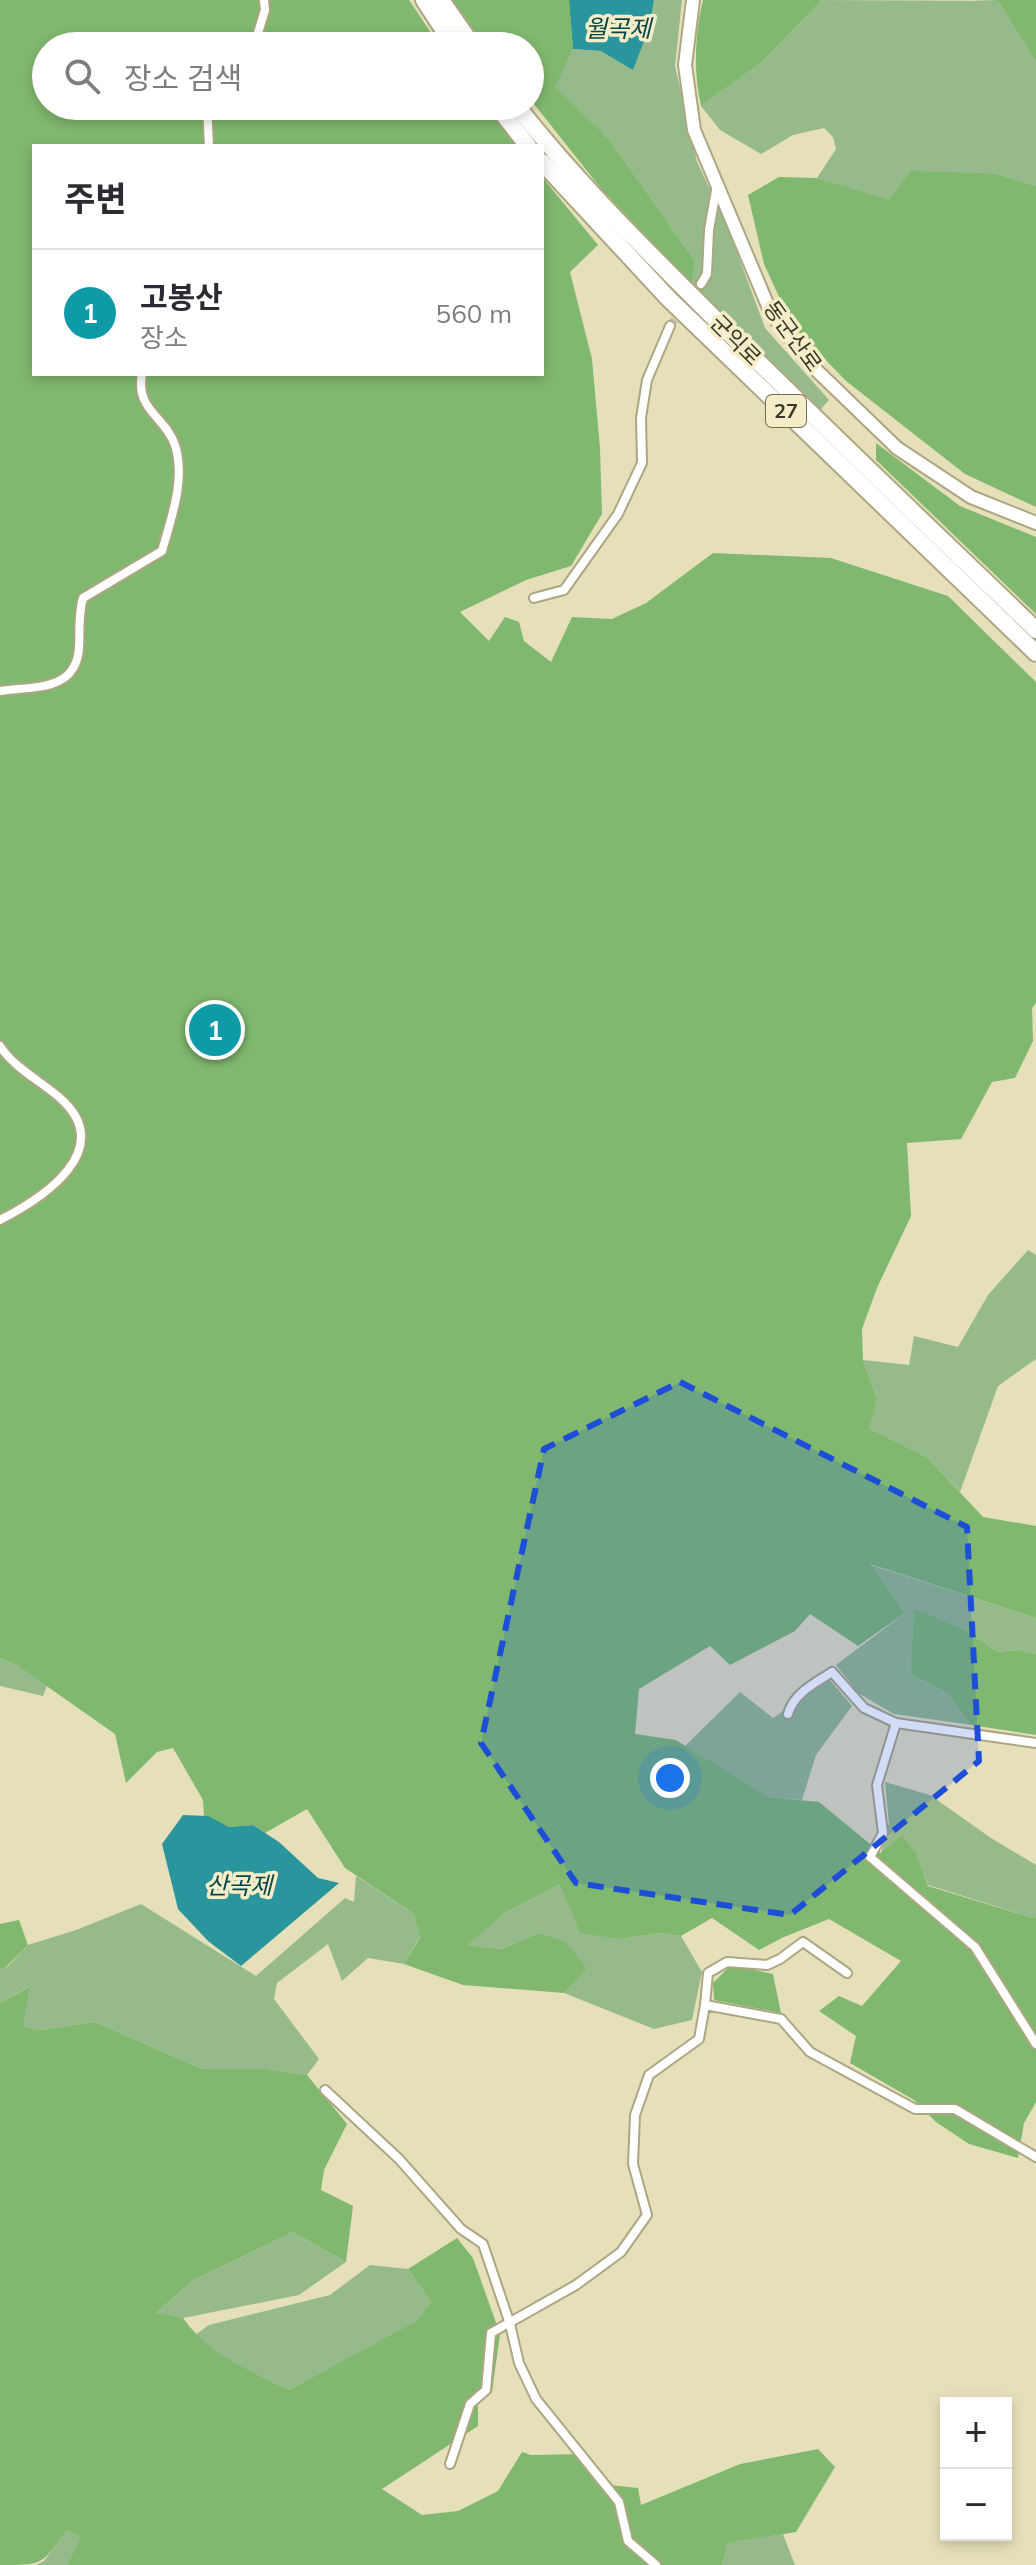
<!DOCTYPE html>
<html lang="ko">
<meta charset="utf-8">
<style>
:root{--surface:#fff;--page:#f7f7f7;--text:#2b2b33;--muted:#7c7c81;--line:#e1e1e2;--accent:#db2777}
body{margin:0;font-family:Mulish,"Noto Sans KR",sans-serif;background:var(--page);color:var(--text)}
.controls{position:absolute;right:24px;bottom:24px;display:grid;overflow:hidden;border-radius:0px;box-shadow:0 4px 12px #0003}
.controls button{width:72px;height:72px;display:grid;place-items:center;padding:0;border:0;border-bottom:2px solid var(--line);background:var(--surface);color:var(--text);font:40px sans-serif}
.you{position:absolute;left:670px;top:1778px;width:28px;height:28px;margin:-20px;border:6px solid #fff;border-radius:50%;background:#1a73e8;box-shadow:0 0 0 12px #1a73e833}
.badge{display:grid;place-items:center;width:52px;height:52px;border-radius:50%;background:var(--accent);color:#fff;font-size:26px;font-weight:700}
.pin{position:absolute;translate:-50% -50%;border:4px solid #fff;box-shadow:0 2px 8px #0006}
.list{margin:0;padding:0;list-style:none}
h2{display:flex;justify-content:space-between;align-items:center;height:104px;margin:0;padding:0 32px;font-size:34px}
h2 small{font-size:26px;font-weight:400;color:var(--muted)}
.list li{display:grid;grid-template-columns:52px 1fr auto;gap:24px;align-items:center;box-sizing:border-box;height:128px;padding:0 32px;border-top:2px solid var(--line)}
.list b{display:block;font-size:30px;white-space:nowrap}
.list p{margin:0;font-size:26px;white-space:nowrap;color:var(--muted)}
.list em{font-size:26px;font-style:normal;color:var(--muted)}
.icon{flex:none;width:44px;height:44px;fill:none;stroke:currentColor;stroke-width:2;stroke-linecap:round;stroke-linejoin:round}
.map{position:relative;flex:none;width:1036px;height:2565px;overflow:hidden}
.search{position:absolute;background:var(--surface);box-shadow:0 4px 12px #0003;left:32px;top:32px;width:512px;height:88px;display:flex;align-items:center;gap:20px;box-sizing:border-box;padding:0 28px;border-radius:44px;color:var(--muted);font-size:30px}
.panel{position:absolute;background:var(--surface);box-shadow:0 4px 12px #0003;left:32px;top:144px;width:512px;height:232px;border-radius:0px}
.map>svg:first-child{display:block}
.green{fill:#96ba8b}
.forest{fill:#80b86f}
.water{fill:#29959c}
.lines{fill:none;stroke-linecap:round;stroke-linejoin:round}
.street-tunnel{stroke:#c3be9d;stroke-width:8;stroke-dasharray:8 4;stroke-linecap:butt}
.street-casing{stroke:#aca682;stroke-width:12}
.secondary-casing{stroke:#aca682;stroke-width:16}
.highway-casing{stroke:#aca682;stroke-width:20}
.street{stroke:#fff;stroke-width:8}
.secondary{stroke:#fff;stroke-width:12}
.highway{stroke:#fff;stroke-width:16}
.marked{fill:#1d4ed8;fill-opacity:0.2;stroke:#1d4ed8;stroke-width:6;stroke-dasharray:16 10;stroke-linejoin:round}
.labels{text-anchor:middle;stroke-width:7;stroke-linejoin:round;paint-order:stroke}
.shield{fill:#f4edc7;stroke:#716e58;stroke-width:2}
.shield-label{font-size:20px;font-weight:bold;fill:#393728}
.street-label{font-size:22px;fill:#393728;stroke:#f4edc7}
.water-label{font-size:24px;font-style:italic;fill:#044549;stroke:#f4edc7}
</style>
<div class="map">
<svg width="1036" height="2565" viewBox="0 0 1036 2565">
<rect width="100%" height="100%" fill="#e6e0ba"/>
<g class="green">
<path d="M654,0H682L675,66L697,162L727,225L765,328L829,400L820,410L692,284L695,261L609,139L554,87L573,49L601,51L650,25Z"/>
<path d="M822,0L998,1L1036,62V186L997,174L889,201L817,178L836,149L833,137L824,128L793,135L761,154L720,130L701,106L762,62Z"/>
<path d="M1028,1250L1036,1255V1359L998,1386L960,1492L927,1457L868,1429L877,1399L863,1360L909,1365L914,1336L958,1347L988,1295Z"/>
<path d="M868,1564L1036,1618V1654L1017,1650L998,1652L964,1629L914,1610L910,1674L947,1693L971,1725L894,1714L858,1693L836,1665L905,1613Z"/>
<path d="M0,1658L18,1666L47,1686L43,1696L0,1686Z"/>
<path d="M830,1680L852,1706L816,1755L802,1800L769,1797L685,1746L740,1692L773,1718Z"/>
<path d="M885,1782L930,1795L991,1838L1036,1865V1916L1033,1918L928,1885L917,1856L881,1853L889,1823Z"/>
<path d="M356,1876L414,1914L420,1936L404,1964L368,1958L342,1981L328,1944L277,1983L274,1999L319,2059L307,2075L267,2069H202L95,2022L39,2030L22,2026L28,1987L0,2003V1970L7,1967L28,1945L76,1930L141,1904L256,1976L345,1898L354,1902Z"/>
<path d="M560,1884L620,1939L660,1933L681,1936L702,1972L692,2020L654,2029L564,1993L587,1969L538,1933L502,1949L466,1945L505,1913Z"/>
<path d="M293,2232L346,2262L299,2295L183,2318L155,2314L192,2281Z"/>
<path d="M370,2265L408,2269L431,2302L417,2322L289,2390L231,2363L195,2335L209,2325L330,2295Z"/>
<path d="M67,2530L80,2538L67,2565H36L44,2561Z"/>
<path d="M783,2534L795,2565H722L728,2543Z"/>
</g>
<g class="forest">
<path d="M0,0H409L440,46H46V106H487L518,146H34V374H542V177L598,245L570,272L592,359L600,448L602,514L571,566L526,580L460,612L489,641L505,617L519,622L524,641L551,662L572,617L612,619L646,603L713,553L831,558L948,596L1036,682V1003L1032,1008L1033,1041L1015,1078L992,1082L961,1139L907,1143L911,1216L877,1288L862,1329L863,1360L877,1399L869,1429L927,1457L983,1517L1036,1526V1618L870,1564L905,1613L858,1646L810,1614L795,1631L730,1665L710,1646L639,1689L635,1734L676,1740L769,1797L819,1802L881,1853L902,1835L917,1855L928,1886L1033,1918L1036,1916V2102L1024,2123L1018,2158L969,2144L936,2122L914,2100L850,2063L856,2036L819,2011L839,1996L862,2006L901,1961L829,1919L784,1937L759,1950L712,1918L681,1936L660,1933L620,1939L580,1933L560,1884L505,1913L467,1945L502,1949L538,1933L566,1942L587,1969L564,1993L463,1985L404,1964L420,1937L414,1914L345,1868L307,1809L265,1833L253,1825L229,1827L204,1816L203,1800L173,1748L157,1752L126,1783L115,1734L18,1666L0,1658Z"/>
<path d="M449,0H569L573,49L555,87L609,139L695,261L692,284L603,191L530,99V46H487Z"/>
<path d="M703,0H822L762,62L701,106C693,72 695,33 703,0Z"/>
<path d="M973,0H1036V62L998,1Z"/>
<path d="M911,171L997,174L1036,186V507L965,474L846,381L792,325L764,264L748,195L779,177L817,178L889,200Z"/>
<path d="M876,443L960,506L1036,537V614L876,460Z"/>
<path d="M914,1609L964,1629L998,1652L1017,1650L1036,1654V1735L971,1725L947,1693L910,1674Z"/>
<path d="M19,1920L28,1945L6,1967L0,1970V1924Z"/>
<path d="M731,1965L773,1974L781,2013L714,2000L713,1983Z"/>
<path d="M29,1987L23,2026L39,2030L95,2022L202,2069H267L307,2075L347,2124L324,2170L321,2190L353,2206L346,2262L293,2232L192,2281L156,2313L183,2318C209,2355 250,2371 289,2390L417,2321L431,2302L408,2269L457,2238L473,2258L500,2334L492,2392L478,2402V2426L382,2489L422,2515L458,2511L498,2491L522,2452L531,2455L587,2454L610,2485L638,2488L641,2505L740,2464L818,2449L835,2467L796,2532L728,2543L722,2565H67L80,2538L67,2530C41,2565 44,2565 0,2565V2003Z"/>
</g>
<g class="water">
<path d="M569,0H654L650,25L633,70L601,51L573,49Z"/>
<path d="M183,1815L208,1816L229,1827L253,1825L279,1842L318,1878L339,1883L241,1966L208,1941L178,1909L162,1844Z"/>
</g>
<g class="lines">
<path class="street-tunnel" d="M670,326L701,284"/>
<g class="street-casing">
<g id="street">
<path d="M254,46L265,10L264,0"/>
<path d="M207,106L209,146"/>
<path d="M701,284L707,274L709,230L717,185"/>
<path d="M534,598L564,590L618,514L642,463L641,418L647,380L670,326"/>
<path d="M0,691C33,686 76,692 79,648C80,631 78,615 83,598L162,551C171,518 186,480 175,445C165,416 135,410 142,374"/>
<path d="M0,1046C13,1067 42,1082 60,1098C118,1149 43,1198 0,1220"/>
<path d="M788,1714C794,1693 814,1684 832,1672L864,1708L896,1723L1036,1743"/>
<path d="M896,1723L877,1785L883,1833L870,1857L975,1947L1036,2044"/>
<path d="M705,2005L708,1973L727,1962L767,1965L780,1959L803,1942L847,1973"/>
<path d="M325,2090L399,2159L461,2229L483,2244L510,2324L519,2363L536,2399L619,2502L628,2541L656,2565"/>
<path d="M450,2464L470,2404L486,2390L491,2333L576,2285L621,2252L647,2215L633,2164L635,2115L649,2075L699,2039L705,2005L781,2019L810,2052L915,2109H955L1036,2157"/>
</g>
</g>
<g class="secondary-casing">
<path id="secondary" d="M693,0L685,65L694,130L771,313L810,364L897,448L971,497L1036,523"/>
</g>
<g class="highway-casing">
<g id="highway">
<path d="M424,0L454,46"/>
<path d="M441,0L473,46"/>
<path d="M497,106L528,146"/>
<path d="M517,106C578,184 649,253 719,323C823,427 930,528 1036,630"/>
<path d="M542,162L668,298L1036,653"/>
</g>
</g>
<use href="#street" class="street"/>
<use href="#secondary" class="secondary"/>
<use href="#highway" class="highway"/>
</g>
<path class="marked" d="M680,1382L967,1527L979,1761L790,1915L576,1883L481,1743L544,1449Z"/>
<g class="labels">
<rect class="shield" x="766" y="395" width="40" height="32" rx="6"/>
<g class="shield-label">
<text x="786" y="418">27</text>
</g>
<g class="street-label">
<text transform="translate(793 336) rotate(54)" y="8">동군산로</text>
<text transform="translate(736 340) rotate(45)" y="8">군익로</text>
</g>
<g class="water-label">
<text x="618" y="37">월곡제</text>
<text x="239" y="1894">산곡제</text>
</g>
</g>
</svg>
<div class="controls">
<button>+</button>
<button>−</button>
</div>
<div class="you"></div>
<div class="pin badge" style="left:215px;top:1030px;background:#0f9aa8">1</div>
<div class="search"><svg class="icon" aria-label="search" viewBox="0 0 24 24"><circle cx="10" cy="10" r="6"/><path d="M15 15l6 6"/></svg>장소 검색</div>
<section class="panel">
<h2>주변<small></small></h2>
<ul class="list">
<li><span class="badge" style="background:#0f9aa8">1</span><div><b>고봉산</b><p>장소</p></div><em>560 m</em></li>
</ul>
</section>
</div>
